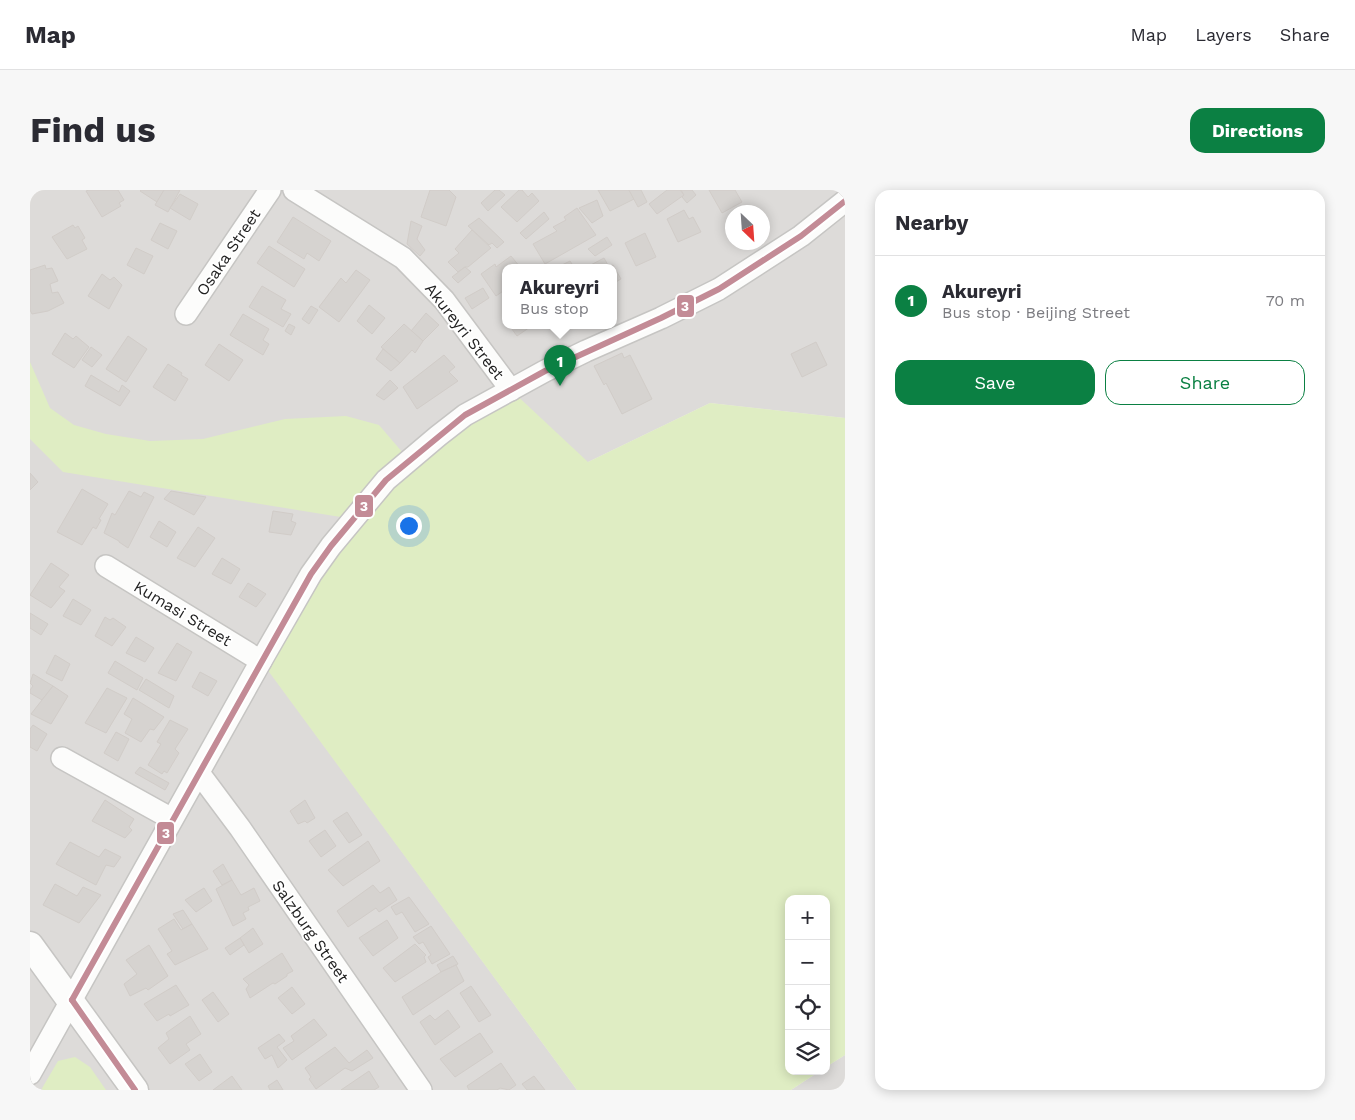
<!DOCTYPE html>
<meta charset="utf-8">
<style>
:root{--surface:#fff;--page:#f7f7f7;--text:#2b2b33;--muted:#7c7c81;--line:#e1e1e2;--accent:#0b8043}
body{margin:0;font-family:"Work Sans",sans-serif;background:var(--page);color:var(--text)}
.controls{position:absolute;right:15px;bottom:15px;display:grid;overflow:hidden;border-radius:10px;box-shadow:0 2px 12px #0003}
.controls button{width:45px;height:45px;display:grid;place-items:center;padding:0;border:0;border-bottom:1px solid var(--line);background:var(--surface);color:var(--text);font:25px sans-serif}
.compass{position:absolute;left:695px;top:15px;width:45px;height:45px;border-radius:50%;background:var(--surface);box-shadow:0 2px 12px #0003;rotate:155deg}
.you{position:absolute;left:378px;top:335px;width:18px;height:18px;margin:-12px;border:4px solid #fff;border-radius:50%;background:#1a73e8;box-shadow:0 0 0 8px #1a73e833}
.badge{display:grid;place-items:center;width:32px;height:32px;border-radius:50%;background:var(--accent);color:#fff;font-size:16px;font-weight:700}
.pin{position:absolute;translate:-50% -41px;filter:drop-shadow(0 1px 2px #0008)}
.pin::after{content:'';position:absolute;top:26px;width:18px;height:15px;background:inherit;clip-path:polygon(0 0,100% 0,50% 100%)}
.popup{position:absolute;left:472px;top:74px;width:115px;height:65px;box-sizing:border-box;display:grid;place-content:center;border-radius:10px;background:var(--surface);filter:drop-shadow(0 1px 4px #0005);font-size:16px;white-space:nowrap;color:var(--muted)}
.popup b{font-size:19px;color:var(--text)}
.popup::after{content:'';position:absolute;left:50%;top:100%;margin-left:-10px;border:10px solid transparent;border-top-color:var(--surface)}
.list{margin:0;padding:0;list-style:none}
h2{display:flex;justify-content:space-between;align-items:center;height:65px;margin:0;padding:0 20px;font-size:21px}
h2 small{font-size:16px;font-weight:400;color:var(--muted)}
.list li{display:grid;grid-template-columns:32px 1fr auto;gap:15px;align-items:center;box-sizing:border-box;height:90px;padding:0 20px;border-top:1px solid var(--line)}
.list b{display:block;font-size:19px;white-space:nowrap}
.list p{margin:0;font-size:16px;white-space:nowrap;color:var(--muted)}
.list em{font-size:16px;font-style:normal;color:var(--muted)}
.actions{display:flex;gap:10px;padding:15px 20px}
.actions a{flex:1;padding:11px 0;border:1px solid var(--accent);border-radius:15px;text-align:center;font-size:18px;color:var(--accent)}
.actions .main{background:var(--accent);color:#fff}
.icon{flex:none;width:28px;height:28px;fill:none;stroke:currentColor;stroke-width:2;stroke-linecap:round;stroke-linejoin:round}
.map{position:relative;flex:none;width:815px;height:900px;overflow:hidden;border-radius:15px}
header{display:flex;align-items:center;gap:30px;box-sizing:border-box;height:70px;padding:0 25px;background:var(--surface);border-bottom:1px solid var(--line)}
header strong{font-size:24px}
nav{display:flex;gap:28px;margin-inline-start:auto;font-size:18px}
.intro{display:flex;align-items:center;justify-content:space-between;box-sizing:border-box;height:120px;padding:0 30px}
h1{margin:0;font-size:35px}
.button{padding:12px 22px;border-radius:15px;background:var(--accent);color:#fff;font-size:18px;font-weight:700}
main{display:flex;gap:30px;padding:0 30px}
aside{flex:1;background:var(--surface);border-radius:15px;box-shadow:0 2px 12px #0003}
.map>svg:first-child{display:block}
.residential{fill:#dddbd9;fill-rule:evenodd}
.grass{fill:#dfedc3}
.building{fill:#d6d3d0;stroke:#d1ccc8}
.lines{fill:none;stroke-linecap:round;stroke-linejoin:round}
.minor-casing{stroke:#c6c5c3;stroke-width:24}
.tertiary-casing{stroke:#c6c5c3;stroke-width:29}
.minor{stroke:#fcfcfb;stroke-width:21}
.tertiary{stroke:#fcfcfb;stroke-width:26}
.bus-1-casing{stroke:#fff;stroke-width:10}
.bus-1{stroke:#c38b96;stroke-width:6}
.labels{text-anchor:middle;stroke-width:4;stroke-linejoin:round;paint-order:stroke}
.street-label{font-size:16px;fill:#1f1f1f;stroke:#fff}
.line-badge{stroke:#fff;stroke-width:2}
.badge-label{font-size:14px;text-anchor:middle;font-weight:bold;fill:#fff}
</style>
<header>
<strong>Map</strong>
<nav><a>Map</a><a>Layers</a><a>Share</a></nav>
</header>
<div class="intro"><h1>Find us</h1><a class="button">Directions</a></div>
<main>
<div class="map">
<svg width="815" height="900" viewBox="0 0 815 900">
<rect width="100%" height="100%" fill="#eeebe7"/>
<g class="residential">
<path d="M0,0H815V228L680,213L558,272L231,470L547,900H0ZM702,22H732V52H702ZM476,77H584V135H476Z"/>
<path d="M815,865V900H761L790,881H796V877Z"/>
</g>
<g class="grass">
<path d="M0,172L20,218L44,235L76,244L120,251L173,249L255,229L316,226L349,235L379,270L481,200L558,272L680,213L815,228V865L796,877V709H759V881H790L761,900H547L231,471L323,329L33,282L0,249Z"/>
<path d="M45,867L60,877L76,900H11L28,871Z"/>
</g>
<g class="building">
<path d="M59,0H88L94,10L89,13L91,16L72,27L56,1Z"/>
<path d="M111,0H134L127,12L110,1Z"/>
<path d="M134,0H150L138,22L125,15Z"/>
<path d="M400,0H419L426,7L416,36L391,27Z"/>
<path d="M465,0H469L475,5L458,21L451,13Z"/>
<path d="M489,0H492L498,7L502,3L509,11L487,32L471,17Z"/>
<path d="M568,0H599L604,9L580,21Z"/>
<path d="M599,0H611L617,12L608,17Z"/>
<path d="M637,0H650L654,5L627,24L619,14Z"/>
<path d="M651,0H662L666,5L657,13L652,7L654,5Z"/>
<path d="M679,0H705L712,12L692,23Z"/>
<path d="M150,4L168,14L160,30L140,18Z"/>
<path d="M567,10L573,26L562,33L549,18Z"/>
<path d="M547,18L566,45L515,74L503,54L527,41L523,37L536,30L534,27Z"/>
<path d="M654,20L659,29L663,27L671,42L648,52L637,29Z"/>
<path d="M514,22L519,29L496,49L490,43Z"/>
<path d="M263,27L301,51L289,71L277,63L274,69L247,52Z"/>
<path d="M449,28L474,52L467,58L462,53L459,55L438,36Z"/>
<path d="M381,31L392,36L387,49L395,60L390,66L377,54Z"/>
<path d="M130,33L147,41L138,59L121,50Z"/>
<path d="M43,35L45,38L48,36L55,48L52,50L57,59L37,69L22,47Z"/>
<path d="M442,40L461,58L438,77H435L428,82L418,72L429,63L425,59Z"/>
<path d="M615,43L626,67L606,76L595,53Z"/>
<path d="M577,47L582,55L565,66L558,59Z"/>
<path d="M239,56L275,79L264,97L227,73Z"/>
<path d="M106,58L123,66L114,84L97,75Z"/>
<path d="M481,66L490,77H476V99L466,106L451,84L465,74L466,77Z"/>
<path d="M574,68L579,77L583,75L591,89L584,93V77H557Z"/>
<path d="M540,71L544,77H531L530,76Z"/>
<path d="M15,75L16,79L22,78L28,91L20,94L22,103L28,102L34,113L18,121L2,124L0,120V80Z"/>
<path d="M435,77L441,82L428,93L422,87Z"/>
<path d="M326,80L340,90L309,132L289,117L311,88L316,93Z"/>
<path d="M72,84L80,90L84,87L92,95L79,119L58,106Z"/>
<path d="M232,96L256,110L251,119L261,124L253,137L219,117Z"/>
<path d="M453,98L459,108L442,119L435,108Z"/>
<path d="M339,115L355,128L342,144L327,131Z"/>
<path d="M281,116L288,120L279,134L272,129Z"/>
<path d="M396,123L409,135L393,151L381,141Z"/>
<path d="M213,124L239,139L233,150L239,154L233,165L200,145Z"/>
<path d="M259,134L265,137L261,145L255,141Z"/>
<path d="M374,134L393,151L385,163L382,160L370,173L351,157Z"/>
<path d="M479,135H503L487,146Z"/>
<path d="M35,143L43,149L46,146L59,157L44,178L22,164Z"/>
<path d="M98,146L117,159L96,192L76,179Z"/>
<path d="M786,152L797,175L772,187L761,164Z"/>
<path d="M189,154L213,170L199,191L175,175Z"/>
<path d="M61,157L72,165L62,177L52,170Z"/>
<path d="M353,159L370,173L361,181L346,169Z"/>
<path d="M592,163L594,168L600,165L622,209L592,224L576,193L574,195L564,176Z"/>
<path d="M414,165L425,177L419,182L428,191L387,219L373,197Z"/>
<path d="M138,174L152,183L151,185L158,189L145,211L123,197Z"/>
<path d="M61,185L89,202L92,195L100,201L90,216L55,196Z"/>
<path d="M360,190L368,198L354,210L346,205Z"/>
<path d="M0,283L8,292L0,300Z"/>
<path d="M52,299L78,314L69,329L71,330L66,339L63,337L52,355L27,342Z"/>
<path d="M99,301L111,307L114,302L124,307L98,358L89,352V351L74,343L82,323L85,325Z"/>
<path d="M141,301L176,307L164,325L134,309Z"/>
<path d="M243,321L263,324L261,331L266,333L261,345L239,342Z"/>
<path d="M129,331L146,342L137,357L120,347Z"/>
<path d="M168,337L185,348L165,377L147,368Z"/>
<path d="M192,368L210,379L201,394L182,384Z"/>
<path d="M21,373L39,385L29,397L35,401L21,418L0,405Z"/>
<path d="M218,393L236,404L226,417L209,407Z"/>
<path d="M43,409L61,420L51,435L33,426Z"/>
<path d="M0,423L18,434L11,445L0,438Z"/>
<path d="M75,427L80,430L83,428L96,437L82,456L65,446Z"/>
<path d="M106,447L124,458L115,472L96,463Z"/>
<path d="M147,453L162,462L146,491L128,483Z"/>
<path d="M25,465L40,474L32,491L16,483Z"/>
<path d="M85,471L113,488L107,500L78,483Z"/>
<path d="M170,482L187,491L178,506L162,497Z"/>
<path d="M3,484L23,496L12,510L0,503V500L3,496L0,493Z"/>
<path d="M116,489L144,506L139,518L109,500Z"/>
<path d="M23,496L38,506L21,534L1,524Z"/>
<path d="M77,498L97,508L76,543L55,533Z"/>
<path d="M103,508L134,527L124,540L120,539L111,552L95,543L102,529L94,524Z"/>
<path d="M140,530L158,539L145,559L149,563L137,583L134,581L132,584L118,575L131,554L127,552Z"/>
<path d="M3,535L17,544L7,561L0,557V539Z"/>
<path d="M86,542L99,549L88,571L74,563Z"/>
<path d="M110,577L139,593L135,600L105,583Z"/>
<path d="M75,610L104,629L99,637L102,640L95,648L62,631Z"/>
<path d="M275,610L285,628L277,633L275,631L268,634L260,621Z"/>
<path d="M317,622L332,645L319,653L303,631Z"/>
<path d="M295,640L306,656L291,667L279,651Z"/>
<path d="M338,651L350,671L313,696L298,680Z"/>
<path d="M40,652L69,667L75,659L91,667L84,677L76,675L66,695L26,674Z"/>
<path d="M193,674L202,690L192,695L183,681Z"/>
<path d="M202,690L211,705L224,698L230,711L218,717L219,720L213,723L216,729L203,736L186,699Z"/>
<path d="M25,694L47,706L53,697L71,705L49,733L13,715Z"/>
<path d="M343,695L350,703L359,697L367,710L349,722L346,718L318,737L307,721Z"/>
<path d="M174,698L182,711L166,722L155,710Z"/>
<path d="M379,707L399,734L385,742L372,722L366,725L361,717Z"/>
<path d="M153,720L162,734L153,739L143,724Z"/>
<path d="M144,729L151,740L162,734L178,759L145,775L137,764L142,761L128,739Z"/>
<path d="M357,730L368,748L343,766L329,748Z"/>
<path d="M401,736L420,764L402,774L398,767L401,765L393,752L389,754L383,747Z"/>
<path d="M223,738L233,754L219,763L210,748Z"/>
<path d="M210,748L214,755L200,765L195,758Z"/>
<path d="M385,754L396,765L394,767L396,772L365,792L353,778Z"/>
<path d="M119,755L138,786L118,800L116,798L100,806L94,794L107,784L96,770Z"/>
<path d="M252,763L263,781L257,784V786L245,794L243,793L220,808L216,799L219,795L213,789Z"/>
<path d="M423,766L428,774L411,782L407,775Z"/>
<path d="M426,775L434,791L383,825L372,807L411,782Z"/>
<path d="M146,795L159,815L140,826L139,824L127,831L114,814Z"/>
<path d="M441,796L461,825L449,832L430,803Z"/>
<path d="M262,797L275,814L262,824L248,808Z"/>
<path d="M183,802L199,824L188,832L172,810Z"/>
<path d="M418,820L430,837L405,855L390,832L400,825L405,830Z"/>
<path d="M160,826L171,844L156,854L160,860L140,874L128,858L139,849L136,843Z"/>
<path d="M284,829L297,845L262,870L253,858L264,851L261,846Z"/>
<path d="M450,843L463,862L425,887L410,869Z"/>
<path d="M249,844L255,851L247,857L257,870L248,878L242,865L235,869L228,858Z"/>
<path d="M305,857L319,873L337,860L343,868L322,881L315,878L286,899L279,889L281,887L275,878Z"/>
<path d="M170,864L182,882L169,891L155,874Z"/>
<path d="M471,873L486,895L479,900L470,898L467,900H439L437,896Z"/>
<path d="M339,881L349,897L344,900H311Z"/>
<path d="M202,886L212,900H183Z"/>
<path d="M504,886L515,900H497L492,894Z"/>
<path d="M247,890L253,900H240L238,896Z"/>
</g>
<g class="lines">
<g class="minor-casing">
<g id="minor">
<path d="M264,0L373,68L414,110L481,200"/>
<path d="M156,124L240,0"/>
<path d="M76,376L231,471"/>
<path d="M32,568L142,629"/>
<path d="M169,583L210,638L391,900"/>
<path d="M0,884L231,471L281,384L301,356L356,290L408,246L435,225L515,181L556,161L631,128L689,99L771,46L815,11"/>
</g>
</g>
<g class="tertiary-casing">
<path id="tertiary" d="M0,755L105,900"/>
</g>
<use href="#minor" class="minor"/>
<use href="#tertiary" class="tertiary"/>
<g class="bus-1-casing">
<g id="bus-1">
<path d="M42,810L281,384L301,356L356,290L435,225L515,181L631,128L689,99L771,46L815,11"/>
<path d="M42,810L105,900"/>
</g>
</g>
<use href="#bus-1" class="bus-1"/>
</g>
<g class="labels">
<g class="street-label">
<text transform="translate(198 62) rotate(-56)" y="6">Osaka Street</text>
<text transform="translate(435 141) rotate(52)" y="6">Akureyri Street</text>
<text transform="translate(153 423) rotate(31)" y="6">Kumasi Street</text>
<text transform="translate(281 741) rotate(55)" y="6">Salzburg Street</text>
</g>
</g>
<g class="line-badge">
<rect x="646" y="104" width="19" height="24" rx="5" fill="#c38b96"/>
<rect x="324" y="304" width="20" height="24" rx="5" fill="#c38b96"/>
<rect x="126" y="631" width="19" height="24" rx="5" fill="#c38b96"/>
</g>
<g class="badge-label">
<text x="655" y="121">3</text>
<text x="334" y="321">3</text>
<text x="136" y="648">3</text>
</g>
</svg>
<div class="controls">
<button>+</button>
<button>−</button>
<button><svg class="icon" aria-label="locate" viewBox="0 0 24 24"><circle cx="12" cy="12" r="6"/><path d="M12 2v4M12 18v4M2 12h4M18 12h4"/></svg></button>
<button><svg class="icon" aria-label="layers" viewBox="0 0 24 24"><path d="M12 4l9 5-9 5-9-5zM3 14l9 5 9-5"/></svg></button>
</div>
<svg class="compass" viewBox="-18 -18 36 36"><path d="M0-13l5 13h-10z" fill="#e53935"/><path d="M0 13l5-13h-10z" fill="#7c7c81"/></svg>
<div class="you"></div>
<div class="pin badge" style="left:530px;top:196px">1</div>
<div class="popup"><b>Akureyri</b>Bus stop</div>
</div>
<aside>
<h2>Nearby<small></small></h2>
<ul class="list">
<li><span class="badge">1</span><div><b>Akureyri</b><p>Bus stop · Beijing Street</p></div><em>70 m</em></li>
</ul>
<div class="actions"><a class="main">Save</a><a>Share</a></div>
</aside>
</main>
